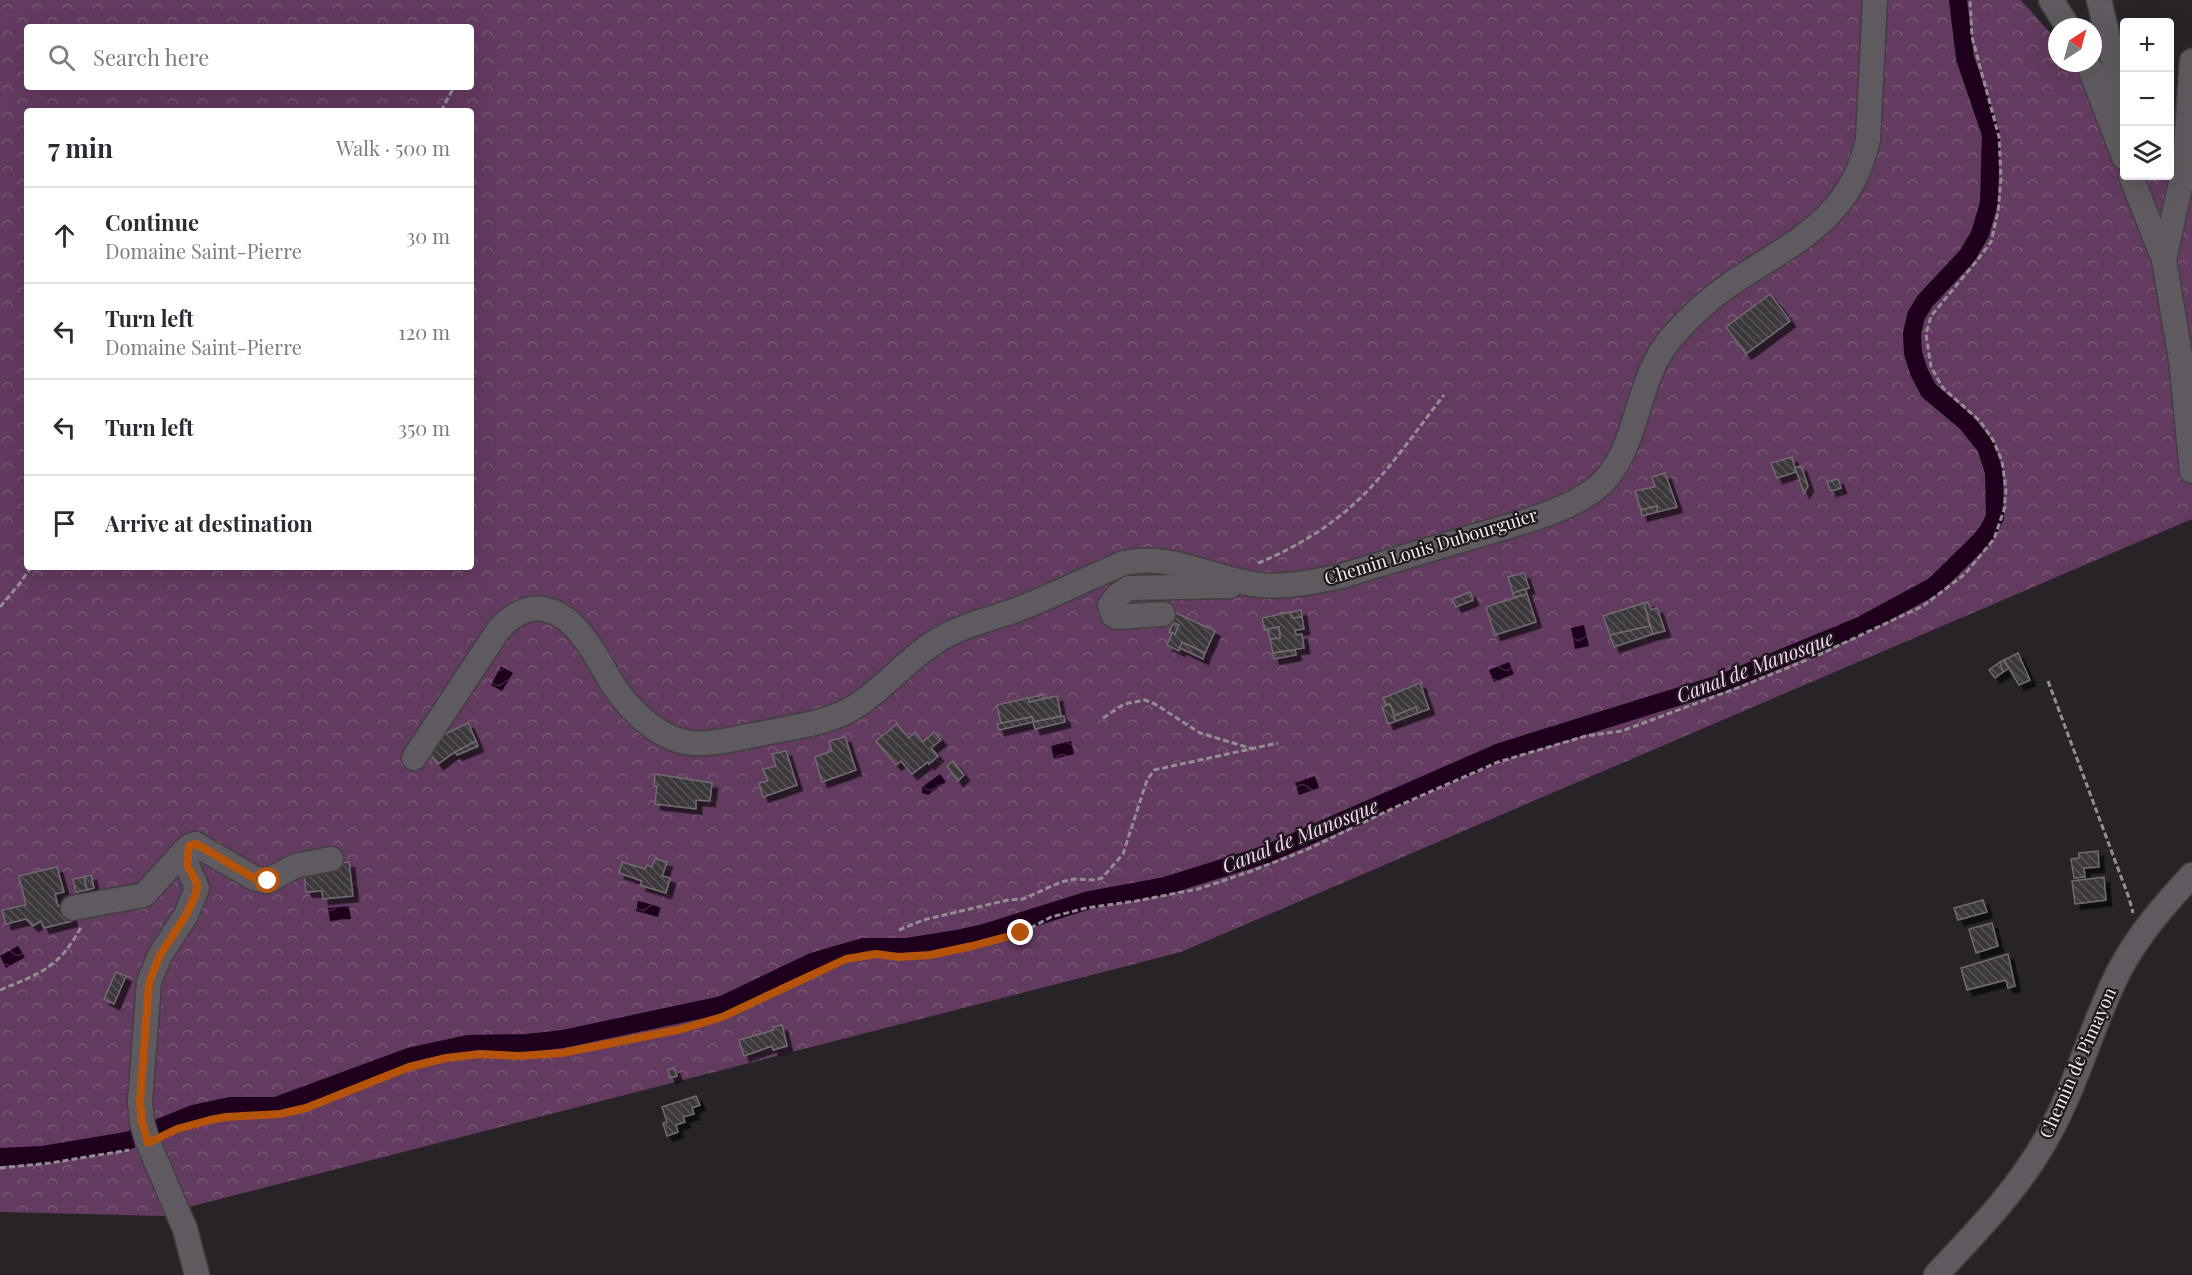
<!DOCTYPE html>
<meta charset="utf-8">
<style>
:root{--surface:#fff;--page:#f7f7f7;--text:#2b2b33;--muted:#7c7c81;--line:#e1e1e2}
body{margin:0;font-family:"Playfair Display",serif;background:var(--page);color:var(--text)}
.controls{position:absolute;right:18px;top:18px;display:grid;overflow:hidden;border-radius:6px;box-shadow:0 6px 24px #0002}
.controls button{width:54px;height:54px;display:grid;place-items:center;padding:0;border:0;border-bottom:2px solid var(--line);background:var(--surface);color:var(--text);font:30px sans-serif}
.compass{position:absolute;left:2048px;top:18px;width:54px;height:54px;border-radius:50%;background:var(--surface);box-shadow:0 6px 24px #0002;rotate:36deg}
.stop{position:absolute;width:18px;height:18px;margin:-14px;border:4px solid #b45309;border-radius:50%;background:#fff}
.stop.end{background:#b45309;border-color:#fff;box-shadow:0 2px 6px #0008}
.list{margin:0;padding:0;list-style:none}
h2{display:flex;justify-content:space-between;align-items:center;height:78px;margin:0;padding:0 24px;font-size:26px}
h2 small{font-size:20px;font-weight:400;color:var(--muted)}
.list li{display:grid;grid-template-columns:39px 1fr auto;gap:18px;align-items:center;box-sizing:border-box;height:96px;padding:0 24px;border-top:2px solid var(--line)}
.list b{display:block;font-size:22px;white-space:nowrap}
.list p{margin:0;font-size:20px;white-space:nowrap;color:var(--muted)}
.list em{font-size:20px;font-style:normal;color:var(--muted)}
.icon{flex:none;width:33px;height:33px;fill:none;stroke:currentColor;stroke-width:2;stroke-linecap:round;stroke-linejoin:round}
.map{position:relative;flex:none;width:2192px;height:1275px;overflow:hidden}
.search{position:absolute;background:var(--surface);box-shadow:0 6px 24px #0002;left:24px;top:24px;width:450px;height:66px;display:flex;align-items:center;gap:15px;box-sizing:border-box;padding:0 21px;border-radius:6px;color:var(--muted);font-size:22px}
.panel{position:absolute;background:var(--surface);box-shadow:0 6px 24px #0002;left:24px;top:108px;width:450px;height:462px;border-radius:6px}
.map>svg:first-child{display:block}
.forest{fill:url(#forest-crowns);fill-rule:evenodd}
.water{fill:url(#water-waves)}
.lines{fill:none;stroke-linecap:round;stroke-linejoin:round}
.canal{stroke:#1e001d;stroke-width:18}
.building{fill:url(#building-back-hatch);stroke:#716b70;stroke-width:1.5;filter:url(#shadow)}
.minor-casing{stroke:#423e41;stroke-width:27}
.path{stroke:#938e92;stroke-width:3;stroke-dasharray:6 3;stroke-linecap:butt}
.minor{stroke:#5f5a5f;stroke-width:24}
.route{stroke:#b45309;stroke-width:8}
.labels{text-anchor:middle;stroke-width:4.5;stroke-linejoin:round;paint-order:stroke}
.street-label{font-size:18px;fill:#f1edf0;stroke:#1e191d}
.water-label{font-size:20px;font-style:italic;fill:#fbd1f6;stroke:#1e191d}
</style>
<div class="map">
<svg width="2192" height="1275" viewBox="0 0 2192 1275">
<defs>
<pattern id="forest-crowns" width="20" height="18" patternUnits="userSpaceOnUse" patternTransform="scale(1.5)"><rect width="20" height="18" fill="#633a60"/><path d="M2 6a3 3 0 1 1 6 0M12 15a3 3 0 1 1 6 0" fill="none" stroke="#7a5777"/></pattern>
<pattern id="water-waves" width="16" height="10" patternUnits="userSpaceOnUse" patternTransform="scale(1.5)"><rect width="16" height="10" fill="#1e001d"/><path d="M0 5q4-4 8 0t8 0" fill="none" stroke="#3f263e"/></pattern>
<pattern id="building-back-hatch" width="6" height="6" patternUnits="userSpaceOnUse" patternTransform="scale(1.5)"><rect width="6" height="6" fill="#3c373b"/><path d="M-1 5l2 2M0 0l6 6M5-1l2 2" fill="none" stroke="#595458"/></pattern>
<filter id="shadow"><feDropShadow dx="5.5" dy="5.5" stdDeviation="0" flood-color="#0009"/></filter>
</defs>
<rect width="100%" height="100%" fill="#282327"/>
<path class="forest" d="M0,0H2021L2057,41V63H2076L2124,118V176H2170V160L2192,153V519L1181,952L185,1208L163,1216L0,1212ZM27,27H471V87H27ZM27,111H471V567H27Z"/>
<g class="water">
<path d="M1584,625L1589,646L1575,649L1571,628Z"/>
<path d="M1509,662L1514,674L1494,682L1489,670Z"/>
<path d="M501,666L513,673L502,691L491,685Z"/>
<path d="M1071,741L1074,754L1054,759L1051,746Z"/>
<path d="M940,774L946,782L928,795L922,793V787Z"/>
<path d="M1315,776L1319,788L1299,795L1295,783Z"/>
<path d="M638,901L661,907L658,917L636,911Z"/>
<path d="M349,906L351,919L330,921L328,908Z"/>
<path d="M18,946L25,957L6,968L0,956Z"/>
</g>
<g class="lines">
<path class="canal" d="M0,1157L43,1155L127,1141L193,1114L230,1106H276L412,1056L468,1044L527,1043L563,1039L722,1005L812,962L864,947H907L957,939L984,933L1089,900L1165,886L1267,854L1500,752L1722,683L1862,625L1934,586L1979,542L1988,531L1995,517L1994,472L1986,447L1966,422L1929,391L1919,372L1913,353L1912,334L1916,316L1925,301L1967,256L1980,234L1989,203L1991,134L1965,58L1958,0"/>
</g>
<g class="building">
<path d="M1770,294L1790,321L1746,354L1726,327Z"/>
<path d="M1792,457L1796,472L1777,478L1771,463Z"/>
<path d="M1801,466L1808,486L1804,493L1795,468Z"/>
<path d="M1665,473L1677,507L1657,512V506L1641,510L1635,491L1655,487L1652,477Z"/>
<path d="M1838,479L1841,488L1831,491L1827,482Z"/>
<path d="M1657,506V512L1642,516L1641,510Z"/>
<path d="M1524,573L1529,588L1513,593L1508,577Z"/>
<path d="M1525,589L1527,594L1514,597L1513,593Z"/>
<path d="M1470,592L1473,600L1456,607L1452,599Z"/>
<path d="M1527,594L1536,622L1495,635L1486,607Z"/>
<path d="M1648,602L1651,610L1657,608L1665,631L1653,634L1644,603Z"/>
<path d="M1644,603L1650,626L1610,635L1603,616Z"/>
<path d="M1301,610L1302,617L1292,618L1291,612Z"/>
<path d="M1291,612L1292,618L1302,617L1304,629L1295,630L1296,635L1302,634L1304,648L1273,653L1270,639L1280,638L1279,627L1265,630L1262,618Z"/>
<path d="M1176,613L1215,631L1205,653L1182,642L1179,651L1167,645L1172,633L1175,634L1179,625L1173,623Z"/>
<path d="M1173,623L1179,625L1175,634L1169,632Z"/>
<path d="M1650,626L1653,634L1614,647L1610,635Z"/>
<path d="M1279,627L1280,638L1270,639L1268,629Z"/>
<path d="M1182,642L1205,653L1203,659L1180,648Z"/>
<path d="M1295,650L1296,655L1274,659L1273,653Z"/>
<path d="M2018,653L2030,680L2019,685L2004,660Z"/>
<path d="M2004,660L2009,668L2003,672L2000,662Z"/>
<path d="M2000,662L2003,672L1995,678L1989,670Z"/>
<path d="M1420,683L1429,709L1418,713L1416,707L1394,716L1390,704L1386,705L1383,698Z"/>
<path d="M1043,695L1044,699L1029,702L1028,698Z"/>
<path d="M1057,696L1061,716L1033,722L1032,717L1001,723L997,705L1028,698L1029,702Z"/>
<path d="M1390,704L1396,721L1388,724L1382,707Z"/>
<path d="M1416,707L1418,713L1396,721L1394,716Z"/>
<path d="M1064,716L1065,722L1035,729L1033,722Z"/>
<path d="M1032,717L1033,722L999,730L997,724Z"/>
<path d="M468,723L476,741L455,752L438,764L426,749L447,733Z"/>
<path d="M897,724L909,738L915,732L923,742L934,732L941,740L931,748L938,756L929,764L928,762L912,774L901,761L896,765L876,741Z"/>
<path d="M845,737L856,770L822,782L815,757L832,751L829,741Z"/>
<path d="M476,741L478,746L457,755L455,752Z"/>
<path d="M786,751L797,785L763,797L759,783L768,781L763,769L776,766L772,754Z"/>
<path d="M953,761L964,775L958,781L947,766Z"/>
<path d="M655,774L712,783L710,801L696,800V809L655,804L657,786H654Z"/>
<path d="M2098,851L2099,867L2084,868L2085,877L2074,878L2071,859L2079,858V853Z"/>
<path d="M655,859L667,862L662,876L670,878L666,893L640,885L642,881L619,873L622,862L645,869L647,865L652,867Z"/>
<path d="M349,862L353,896L323,899L322,891L306,892L304,873L331,864Z"/>
<path d="M57,867L64,892L55,894L58,906L68,904L72,921L44,928L41,921L33,926L26,919L6,924L2,910L26,905L19,876Z"/>
<path d="M91,875L94,888L87,890L84,877Z"/>
<path d="M84,877L87,890L76,892L73,879Z"/>
<path d="M2104,877L2106,900L2075,904L2072,881Z"/>
<path d="M1983,900L1987,912L1958,920L1954,908Z"/>
<path d="M1992,923L1998,946L1976,953L1969,929Z"/>
<path d="M2008,954L2015,986L2008,988L2006,980L1967,990L1961,968Z"/>
<path d="M116,972L126,976L114,1004L104,999Z"/>
<path d="M782,1025L787,1046L773,1050L772,1046L744,1056L739,1040L774,1030L773,1027Z"/>
<path d="M674,1068L677,1076L670,1078L668,1070Z"/>
<path d="M696,1096L700,1105L692,1108L694,1114L683,1117L685,1122L676,1125L678,1132L667,1136L663,1123L667,1122L662,1107Z"/>
</g>
<g class="lines">
<g class="minor-casing">
<g id="minor">
<path d="M2051,0L2068,27"/>
<path d="M2099,0L2124,105"/>
<path d="M2192,61L2185,164L2164,260L2181,360L2192,471"/>
<path d="M2088,63L2124,157"/>
<path d="M2131,176L2164,260"/>
<path d="M1163,614L1117,617L1113,615L1110,606L1117,596L1129,588L1230,586"/>
<path d="M414,758L499,629C536,590 569,612 593,651C603,666 610,683 622,697C638,718 665,741 692,743C716,745 740,737 764,733C792,727 825,724 851,709C884,690 907,658 940,639C963,625 991,619 1016,610C1053,596 1088,578 1124,563C1171,552 1214,580 1260,585C1287,588 1316,581 1342,576C1390,561 1438,547 1486,533C1522,522 1565,512 1595,489C1640,455 1633,381 1672,337C1688,318 1709,299 1729,285C1791,243 1851,221 1868,139L1875,0"/>
<path d="M189,846L187,865L197,888L186,915L160,955L149,982L140,1102L142,1122L147,1140L185,1229L197,1275"/>
<path d="M73,908L144,895L185,850L195,844L254,878L268,881L295,866L331,859"/>
<path d="M1936,1275C1976,1232 2016,1192 2045,1141C2076,1088 2091,1027 2118,973C2137,936 2164,905 2192,875"/>
</g>
</g>
<g class="path">
<path d="M441,111L454,87"/>
<path d="M1258,563C1293,549 1328,528 1356,502C1387,474 1418,428 1444,395"/>
<path d="M0,607L20,583L31,567"/>
<path d="M2048,681L2129,898L2133,913"/>
<path d="M1103,718L1124,704L1145,700L1155,704L1200,733L1253,749"/>
<path d="M899,930L923,920L1008,900L1023,899L1061,882L1074,879L1095,880L1102,878L1123,854L1147,780L1154,770L1278,743"/>
<path d="M0,990C41,973 59,968 81,927"/>
<path d="M165,1135L177,1129L226,1117L280,1114L306,1108L409,1067L446,1058L480,1054L519,1056L562,1053L682,1029L722,1017L846,959L876,954L898,957L930,955L972,946L1021,933L1051,917L1086,908L1136,901L1198,889L1249,872L1306,850L1400,805L1498,762L1586,736L1622,731L1740,687L1814,657L1923,606L1965,574L1994,539L2004,510L2006,490L2002,461L1993,440L1980,421L1943,388L1931,367L1926,334L1931,316L1979,258L1991,242L1998,212L2001,179L1999,137L1972,37L1970,0"/>
<path d="M0,1168L50,1163L129,1150"/>
</g>
<use href="#minor" class="minor"/>
</g>
<g class="lines">
<path class="route" d="M268,881L254,878L200,846L195,844L189,846L187,865L197,883L196,894L186,915L160,955L149,982L140,1102L142,1122L148,1143L177,1129L210,1120L226,1117L280,1114L306,1108L409,1067L446,1058L480,1054L519,1056L562,1053L682,1029L722,1017L846,959L876,954L898,957L930,955L972,946L1021,933"/>
</g>
<g class="labels">
<g class="street-label">
<text transform="translate(1431 547) rotate(-17)" y="6">Chemin Louis Dubourguier</text>
<text transform="translate(2078 1063) rotate(-66)" y="6">Chemin de Pimayon</text>
</g>
<g class="water-label">
<text transform="translate(1755 667) rotate(-21)" y="7">Canal de Manosque</text>
<text transform="translate(1300 836) rotate(-22)" y="7">Canal de Manosque</text>
</g>
</g>
</svg>
<div class="controls">
<button>+</button>
<button>−</button>
<button><svg class="icon" aria-label="layers" viewBox="0 0 24 24"><path d="M12 4l9 5-9 5-9-5zM3 14l9 5 9-5"/></svg></button>
</div>
<svg class="compass" viewBox="-18 -18 36 36"><path d="M0-13l5 13h-10z" fill="#e53935"/><path d="M0 13l5-13h-10z" fill="#7c7c81"/></svg>
<div class="stop" style="left:268px;top:881px"></div>
<div class="stop end" style="left:1021px;top:933px"></div>
<div class="search"><svg class="icon" aria-label="search" viewBox="0 0 24 24"><circle cx="10" cy="10" r="6"/><path d="M15 15l6 6"/></svg>Search here</div>
<section class="panel">
<h2>7 min<small>Walk · 500 m</small></h2>
<ul class="list">
<li><svg class="icon" aria-label="ahead" viewBox="0 0 24 24"><path d="M12 20V5M6 11l6-6 6 6"/></svg><div><b>Continue</b><p>Domaine Saint-Pierre</p></div><em>30 m</em></li>
<li><svg class="icon" aria-label="left" viewBox="0 0 24 24"><path d="M17 20v-9H6M10 6l-5 5 5 5"/></svg><div><b>Turn left</b><p>Domaine Saint-Pierre</p></div><em>120 m</em></li>
<li><svg class="icon" aria-label="left" viewBox="0 0 24 24"><path d="M17 20v-9H6M10 6l-5 5 5 5"/></svg><div><b>Turn left</b></div><em>350 m</em></li>
<li><svg class="icon" aria-label="arrive" viewBox="0 0 24 24"><path d="M6 21V4h12l-3 4 3 4H6"/></svg><div><b>Arrive at destination</b></div></li>
</ul>
</section>
</div>
